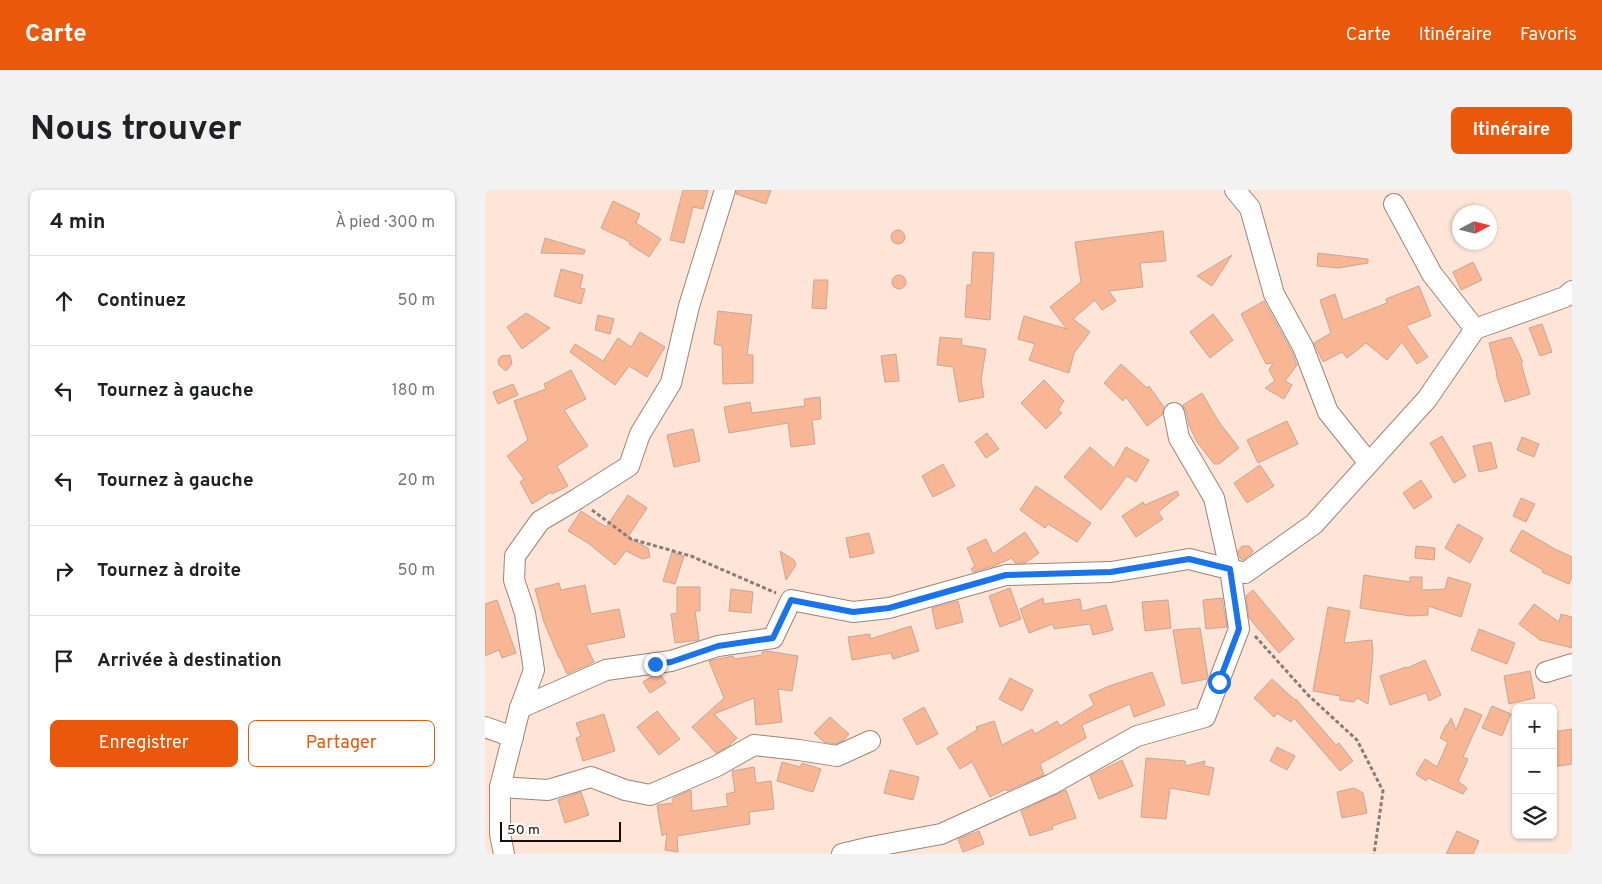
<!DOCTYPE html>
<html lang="fr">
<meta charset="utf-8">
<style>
:root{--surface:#fff;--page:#f2f2f2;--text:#202124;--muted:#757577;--line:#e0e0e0;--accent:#ea580c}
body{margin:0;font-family:Overpass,sans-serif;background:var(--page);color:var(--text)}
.controls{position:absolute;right:15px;bottom:15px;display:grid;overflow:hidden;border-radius:8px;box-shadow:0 1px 4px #0004}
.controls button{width:45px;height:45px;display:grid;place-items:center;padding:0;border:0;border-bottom:1px solid var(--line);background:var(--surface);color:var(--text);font:25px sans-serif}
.compass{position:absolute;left:967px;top:15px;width:45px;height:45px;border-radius:50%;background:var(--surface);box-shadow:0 1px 4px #0004;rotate:83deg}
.scale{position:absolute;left:15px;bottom:12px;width:121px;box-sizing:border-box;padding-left:5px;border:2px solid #190f0a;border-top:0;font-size:14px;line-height:18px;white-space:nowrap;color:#190f0a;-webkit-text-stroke:4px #fff;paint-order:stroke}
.stop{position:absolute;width:15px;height:15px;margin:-11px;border:4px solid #1a73e8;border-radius:50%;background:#fff}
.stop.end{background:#1a73e8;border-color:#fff;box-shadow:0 1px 5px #0008}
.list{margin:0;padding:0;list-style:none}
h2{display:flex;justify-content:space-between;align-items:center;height:65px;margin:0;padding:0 20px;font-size:21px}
h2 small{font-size:16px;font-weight:400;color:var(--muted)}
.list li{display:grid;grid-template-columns:32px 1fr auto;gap:15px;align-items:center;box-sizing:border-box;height:90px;padding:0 20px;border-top:1px solid var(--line)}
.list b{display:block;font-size:19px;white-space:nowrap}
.list em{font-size:16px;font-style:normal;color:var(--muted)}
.actions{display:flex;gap:10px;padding:15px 20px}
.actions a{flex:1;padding:11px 0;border:1px solid var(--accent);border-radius:8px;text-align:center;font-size:18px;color:var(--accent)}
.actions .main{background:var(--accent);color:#fff}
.icon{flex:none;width:28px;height:28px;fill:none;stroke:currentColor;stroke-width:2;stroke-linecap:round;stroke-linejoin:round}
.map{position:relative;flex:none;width:1087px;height:664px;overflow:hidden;border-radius:8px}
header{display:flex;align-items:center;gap:30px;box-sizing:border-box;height:70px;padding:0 25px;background:var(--accent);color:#fff}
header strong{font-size:24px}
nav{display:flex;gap:28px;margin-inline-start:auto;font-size:18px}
.intro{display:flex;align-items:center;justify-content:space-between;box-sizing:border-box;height:120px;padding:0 30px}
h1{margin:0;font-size:35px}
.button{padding:12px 22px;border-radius:8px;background:var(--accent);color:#fff;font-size:18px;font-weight:700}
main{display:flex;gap:30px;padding:0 30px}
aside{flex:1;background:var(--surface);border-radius:8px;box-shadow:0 1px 4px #0004}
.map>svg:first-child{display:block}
.building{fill:#f8b694;stroke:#c5a798}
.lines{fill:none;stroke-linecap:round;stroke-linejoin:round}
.street-casing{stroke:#9f8375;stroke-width:22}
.path{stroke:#8c7b72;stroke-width:3;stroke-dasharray:4 2.5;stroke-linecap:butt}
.street{stroke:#fff;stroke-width:20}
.route{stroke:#1a73e8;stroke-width:6}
</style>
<header>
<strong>Carte</strong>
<nav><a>Carte</a><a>Itinéraire</a><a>Favoris</a></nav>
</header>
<div class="intro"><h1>Nous trouver</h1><a class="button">Itinéraire</a></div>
<main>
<aside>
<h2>4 min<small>À pied · 300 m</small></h2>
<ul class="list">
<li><svg class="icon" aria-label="ahead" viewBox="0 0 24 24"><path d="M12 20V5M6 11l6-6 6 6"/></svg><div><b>Continuez</b></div><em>50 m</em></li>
<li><svg class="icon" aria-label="left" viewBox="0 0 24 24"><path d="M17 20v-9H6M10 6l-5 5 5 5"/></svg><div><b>Tournez à gauche</b></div><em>180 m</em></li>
<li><svg class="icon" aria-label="left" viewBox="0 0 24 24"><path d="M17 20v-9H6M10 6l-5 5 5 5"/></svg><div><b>Tournez à gauche</b></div><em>20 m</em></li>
<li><svg class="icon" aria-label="right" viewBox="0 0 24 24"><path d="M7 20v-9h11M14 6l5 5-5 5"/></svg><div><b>Tournez à droite</b></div><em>50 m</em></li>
<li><svg class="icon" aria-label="arrive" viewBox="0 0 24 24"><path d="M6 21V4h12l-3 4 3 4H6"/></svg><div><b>Arrivée à destination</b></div></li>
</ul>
<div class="actions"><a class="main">Enregistrer</a><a>Partager</a></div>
</aside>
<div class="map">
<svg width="1087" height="664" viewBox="0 0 1087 664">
<rect width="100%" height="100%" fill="#fee5d8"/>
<g class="building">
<path d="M198,0H223L218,19L208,17L199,53L185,50Z"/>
<path d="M252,0H286L281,14L251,4Z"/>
<path d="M128,11L155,24L151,33L176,49L164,67L144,54L145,52L116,38Z"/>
<circle cx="413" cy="47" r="7"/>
<path d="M678,41L681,71L655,73L658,97L624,101L631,111L617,120L610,110L588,129L605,142L589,163L584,183L544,170L550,154L533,149L539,126L582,139L565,117L596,92L590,52Z"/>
<path d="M60,48L100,60L99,64L56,63Z"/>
<path d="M488,62L509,63L505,130L480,127L482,95H486Z"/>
<path d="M833,63L883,69V73L853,78L832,76Z"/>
<path d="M747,65L727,96L712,86Z"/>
<path d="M988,72L997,90L976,100L968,82Z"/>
<path d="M76,79L98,85L95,98L100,99L96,114L69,106Z"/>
<circle cx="414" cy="92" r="7"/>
<path d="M329,90H343L341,119L327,118Z"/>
<path d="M934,96L946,126L921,136L943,167L932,174L917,152L902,170L881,153L862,168L857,162L838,172L829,153L846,143L835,110L850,104L858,130L902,113L901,109Z"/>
<path d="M779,111L807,162L811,173L812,175L800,191L807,195L799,209L780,198L790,191L784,180L788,173L781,174L756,124Z"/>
<path d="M233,121L267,125L262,165H268V193L238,194L237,156L229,154Z"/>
<path d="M41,123L65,138L37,159L22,137Z"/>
<path d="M728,124L748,150L725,168L705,142Z"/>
<path d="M113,125L129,129L125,144L110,140Z"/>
<path d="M1057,134L1067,162L1055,166L1044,138Z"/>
<path d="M155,142L180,157L162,187L144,176L130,195L85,162L90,154L118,171L133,148L146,157Z"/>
<path d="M455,147L477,149L476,155L501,159L496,190L499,207L474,212L468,177L452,175Z"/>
<path d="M1026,147L1038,172L1036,173L1045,204L1020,212L1011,184H1012L1004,153Z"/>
<path d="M411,164L414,191L400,192L396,166Z"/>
<path d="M25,165L27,174L21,181L14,175L13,170L16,166Z"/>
<path d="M636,174L662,198L664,196L679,217L677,225L662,236L641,207L638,211L619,193Z"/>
<path d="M86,180L101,209L79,220L103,256L72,276L83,296L67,304L66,302L47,314L35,292L39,289L22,266L43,250L29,211L61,199L59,194Z"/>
<path d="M559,190L579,211L573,220L577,223L561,239L536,213Z"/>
<path d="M28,194L33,205L13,214L8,202Z"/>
<path d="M717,203L734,232L754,258L734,274H729L712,252L704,235L701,221L698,215Z"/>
<path d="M335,207L336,229L327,230L330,254L306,257L303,233L244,243L239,217L265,212L267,223L320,216L319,209Z"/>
<path d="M802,231L813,254L773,273L762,250Z"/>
<path d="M208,239L215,271L189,277L182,245Z"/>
<path d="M502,243L514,259L501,268L490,252Z"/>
<path d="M957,246L981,286L969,293L945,253Z"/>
<path d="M1037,247L1054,254L1049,267L1032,260Z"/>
<path d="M1006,252L1012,278L994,282L988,256Z"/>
<path d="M605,257L629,278L641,257L664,270L651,292L642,286L616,320L579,287Z"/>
<path d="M458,274L470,296L448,307L437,286Z"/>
<path d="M775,275L789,296L762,313L749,293Z"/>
<path d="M936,290L947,307L929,319L918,303Z"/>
<path d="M551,296L606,333L592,352L563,334L560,338L535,320Z"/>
<path d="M692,301L694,305L673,322L678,329L651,347L637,326L658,312L660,315Z"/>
<path d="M143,305L162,318L143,347L163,358L165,367L157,369L141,361L130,375L103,353L83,341L96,321L121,337Z"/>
<path d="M1036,308L1050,314L1041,332L1028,326Z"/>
<path d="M973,334L998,348L985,373L960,358Z"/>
<path d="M1037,340L1070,359L1087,367V387L1084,394L1057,382L1058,380L1025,361Z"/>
<path d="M540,342L554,363L540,373H530L527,368L509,376L488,382L486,379L490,376L482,358L501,349L508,364Z"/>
<path d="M384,343L389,363L365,368L361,348Z"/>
<path d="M757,356H764L768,361L767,363L758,370L755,368L753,361Z"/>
<path d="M931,356L950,358L949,370L930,368Z"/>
<path d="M295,361L309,370L311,375L301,390Z"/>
<path d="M187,362L199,366L190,394L178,391Z"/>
<path d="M879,385L925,392V387H937V400L960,399L963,387L986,394L976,427L943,416V425L925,426L875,418Z"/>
<path d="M74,393L76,400L100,395L106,424L134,419L140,447L101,455L109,472L82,484L75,468H74L59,432L50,399Z"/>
<path d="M192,397H215V421H210L214,450L190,453L186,424L192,423Z"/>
<path d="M525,398L536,429L515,437L504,406Z"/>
<path d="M246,399L268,402L266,423L244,421Z"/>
<path d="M768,400L809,449L794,463L764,428L761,406Z"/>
<path d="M558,408L559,414L595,409L597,421L621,415L628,440L608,445L605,434L569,439L568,434L544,443L535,419Z"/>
<path d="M737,408L742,437L721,439L718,410Z"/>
<path d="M12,410L31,463L17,468L14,460L0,466V414Z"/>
<path d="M683,410L686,438L660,441L657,412Z"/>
<path d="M473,411L478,432L451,439L447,418Z"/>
<path d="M1049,414L1074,432L1076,424L1087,427V458L1055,450L1034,434Z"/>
<path d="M843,417L865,421L859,453L887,450L888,464L883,514L872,508L869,512L855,510V506L828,501Z"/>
<path d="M426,436L434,461L408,469L406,463L367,470L363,447L385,444V449Z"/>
<path d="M715,438L723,487L722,489L697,494L688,440Z"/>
<path d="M994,439L1030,453L1022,474L986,460Z"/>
<path d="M282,461L313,466L307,501L293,499L297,532L271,535L269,508L229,524L252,548L244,556L231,563L207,537L239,508L224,471L248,466L249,469L277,465V462Z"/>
<path d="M940,470L956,505L944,511L941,503L905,515L895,486L921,477L922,478Z"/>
<path d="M1045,481L1050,508L1024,514L1019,486Z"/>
<path d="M667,482L680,515L649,527L645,514L597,535L601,548L555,574L559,585L522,601L521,599L505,607L487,572L475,579L462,558L492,540L491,537L509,531L517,555L547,539L550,544L572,531L575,536L609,515L604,505L624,496Z"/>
<path d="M175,484L181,493L165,503L158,492L167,486Z"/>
<path d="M525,488L548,500L537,521L514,509Z"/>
<path d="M787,489L810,510L811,509L851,555L854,553L868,571L855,581L809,528L806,532L792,523L789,527L769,508Z"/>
<path d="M1007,516L1026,524L1017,546L997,538Z"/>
<path d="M439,517L453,544L432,555L418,529Z"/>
<path d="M980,518L997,525L978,567L983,569L973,591L982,598L978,604L943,588L941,591L931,584L940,569L952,577L963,552L955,548L961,535L962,536L966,528L971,540Z"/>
<path d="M172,521L195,549L174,565L152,537Z"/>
<path d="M119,524L130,561L98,571L91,548L96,546L91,533Z"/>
<path d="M345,527L364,544L359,550L350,554L339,552L329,543Z"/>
<path d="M1087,539V574L1068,577V542Z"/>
<path d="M792,557L810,566L802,580L785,571Z"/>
<path d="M661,568L700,571L701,576L720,571L719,576L729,578L724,605L685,598L681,629L656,627Z"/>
<path d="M637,570L648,596L614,609L605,586Z"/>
<path d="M297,572L315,577L317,573L336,579L328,602L292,591Z"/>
<path d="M269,577L271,593L286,591L289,619L264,622L265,634L192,646L193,662L180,660L182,643L177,646L172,615L188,613V608L206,600L207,621L243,616L241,604L250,602L247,581Z"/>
<path d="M405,580L434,587L428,610L399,603Z"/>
<path d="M869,598L878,603L882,623L857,628L852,602Z"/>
<path d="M581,600L591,628L567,636L568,639L545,646L536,621Z"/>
<path d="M96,602L104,625L80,633L73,610Z"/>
<path d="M494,641L499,654L478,662L473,649Z"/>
<path d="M972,641L994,651L988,664H961Z"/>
</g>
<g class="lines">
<g class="street-casing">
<g id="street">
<path d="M750,0L765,18L789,104L818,157L843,222L884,273"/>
<path d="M909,14L947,84L990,139"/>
<path d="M1061,482L1087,474"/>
<path d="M35,518L121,480L186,471L233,456L288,448L306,410L368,422L404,418L521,385L626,382L704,369L760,383L829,334L942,209L990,139L1080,107L1087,101"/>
<path d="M0,537L28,547"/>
<path d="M15,597L63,600L106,587L140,600L165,605L232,576L269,555L314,560L352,566L385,551"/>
<path d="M19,664L15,644V597L35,518L49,480L40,423L29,390L30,366L55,331L92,309L144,276L155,244L186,193L204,116L240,0"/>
<path d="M357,664L386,657L456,644L567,594L652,546L720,527L754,439L745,379L729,308L694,248L689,223"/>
</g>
</g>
<g class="path">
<path d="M107,320L146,349L206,366L291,403"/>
<path d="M770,446L823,505L872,550L898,601L889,664"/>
</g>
<use href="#street" class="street"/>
</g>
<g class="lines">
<path class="route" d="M170,474L186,472L233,456L288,448L306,410L368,422L404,418L521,385L626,382L704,369L745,379L754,439L734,492"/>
</g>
</svg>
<div class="controls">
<button>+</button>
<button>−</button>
<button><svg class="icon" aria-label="layers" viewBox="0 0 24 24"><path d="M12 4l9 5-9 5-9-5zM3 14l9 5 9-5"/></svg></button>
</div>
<svg class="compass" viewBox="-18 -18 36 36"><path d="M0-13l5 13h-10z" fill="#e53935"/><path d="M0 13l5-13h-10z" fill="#757577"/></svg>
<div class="scale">50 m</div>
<div class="stop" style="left:734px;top:492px"></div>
<div class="stop end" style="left:170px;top:474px"></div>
</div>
</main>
